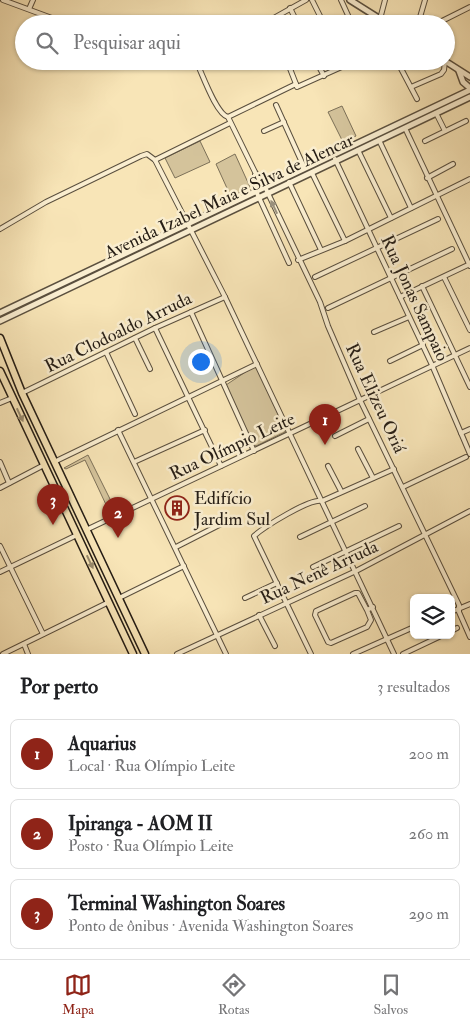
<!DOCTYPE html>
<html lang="pt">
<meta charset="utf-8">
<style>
:root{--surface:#fff;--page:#f6f6f6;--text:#202124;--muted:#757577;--line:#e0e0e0;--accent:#8f2418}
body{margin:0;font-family:"IM FELL Double Pica",serif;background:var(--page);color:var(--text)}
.controls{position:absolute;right:15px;bottom:15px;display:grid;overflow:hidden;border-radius:8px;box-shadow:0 1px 4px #0004}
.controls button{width:45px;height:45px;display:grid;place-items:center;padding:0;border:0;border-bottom:1px solid var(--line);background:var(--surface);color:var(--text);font:25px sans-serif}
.you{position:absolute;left:200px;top:361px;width:18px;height:18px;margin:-12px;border:4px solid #fff;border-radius:50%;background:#1a73e8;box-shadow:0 0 0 8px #1a73e833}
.badge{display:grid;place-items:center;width:32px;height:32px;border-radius:50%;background:var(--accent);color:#fff;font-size:16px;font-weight:700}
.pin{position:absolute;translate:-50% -41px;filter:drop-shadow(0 1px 2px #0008)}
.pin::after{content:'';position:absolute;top:26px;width:18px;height:15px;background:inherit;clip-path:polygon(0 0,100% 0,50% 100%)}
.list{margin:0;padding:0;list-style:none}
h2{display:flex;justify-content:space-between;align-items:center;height:65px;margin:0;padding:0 20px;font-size:21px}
h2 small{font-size:16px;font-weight:400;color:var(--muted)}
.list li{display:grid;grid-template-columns:32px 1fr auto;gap:15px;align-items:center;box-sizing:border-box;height:70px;margin:0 10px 10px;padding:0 10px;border:1px solid var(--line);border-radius:8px}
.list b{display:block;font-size:19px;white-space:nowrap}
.list p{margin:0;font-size:16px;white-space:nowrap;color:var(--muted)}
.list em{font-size:16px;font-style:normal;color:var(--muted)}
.icon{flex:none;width:28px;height:28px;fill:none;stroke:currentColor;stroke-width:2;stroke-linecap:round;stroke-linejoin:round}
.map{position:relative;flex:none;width:470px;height:654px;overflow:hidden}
.search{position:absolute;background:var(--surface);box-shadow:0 1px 4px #0004;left:15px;right:15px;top:15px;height:55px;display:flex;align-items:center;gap:12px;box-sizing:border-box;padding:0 18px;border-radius:28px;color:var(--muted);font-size:19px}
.sheet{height:305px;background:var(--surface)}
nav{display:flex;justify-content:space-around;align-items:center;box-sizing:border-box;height:70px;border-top:1px solid var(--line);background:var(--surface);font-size:14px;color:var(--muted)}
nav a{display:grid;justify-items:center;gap:2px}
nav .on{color:var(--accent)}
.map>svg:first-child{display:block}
.green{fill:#d4c39b;stroke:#7c7058}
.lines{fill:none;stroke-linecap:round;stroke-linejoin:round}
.minor-casing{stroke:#5a4f3e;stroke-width:6}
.tertiary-casing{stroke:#5a4f3e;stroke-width:8}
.trunk-casing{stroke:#251d15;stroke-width:9}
.minor{stroke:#faeed0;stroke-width:4}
.tertiary{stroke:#faeed0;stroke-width:5}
.trunk{stroke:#f8e5b7;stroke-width:6}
.oneway{fill:#9a907c}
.oneway2{fill:#998b6e}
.labels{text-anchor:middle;stroke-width:5;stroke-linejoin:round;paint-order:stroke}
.street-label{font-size:18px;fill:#251d15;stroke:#faeed0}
.poi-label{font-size:18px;fill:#251d15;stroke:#faeed0;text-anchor:start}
</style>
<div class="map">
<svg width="470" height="654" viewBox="0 0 470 654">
<rect width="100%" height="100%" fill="#f8e5b7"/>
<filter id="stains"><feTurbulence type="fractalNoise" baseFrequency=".004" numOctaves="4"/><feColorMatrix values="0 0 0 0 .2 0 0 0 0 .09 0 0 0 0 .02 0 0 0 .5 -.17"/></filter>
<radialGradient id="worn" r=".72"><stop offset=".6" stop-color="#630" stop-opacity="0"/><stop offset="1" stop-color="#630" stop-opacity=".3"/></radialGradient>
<g class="green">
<path d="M342,106L356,136L343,142L328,112Z"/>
<path d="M200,141L210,162L175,178L165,158Z"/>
<path d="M235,154L250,187L231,197L216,164Z"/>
<path d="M253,367L257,368L285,429V432L256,446L253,444L226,385Z"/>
<path d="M88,455L116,511L108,515L109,511L85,460L66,469L64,468Z"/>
</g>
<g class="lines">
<g class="minor-casing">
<g id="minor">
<path d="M3,0L68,24"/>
<path d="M312,0L324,24"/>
<path d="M341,0L352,24"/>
<path d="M290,8L298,24"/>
<path d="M29,9L33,0"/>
<path d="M380,19L385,0"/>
<path d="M230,24H234"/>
<path d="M263,24L306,0"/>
<path d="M418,24L425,0"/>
<path d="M436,24L470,7"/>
<path d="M196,61C202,73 216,114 228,117L255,172L265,187L320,302L328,326L360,400L459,605V612L470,637"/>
<path d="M287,61L296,84"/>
<path d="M316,61L324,76"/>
<path d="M397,61L417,99"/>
<path d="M411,87L441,74L444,70L445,61"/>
<path d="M276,105L304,167"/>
<path d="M436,113L445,131"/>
<path d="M228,117L296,84L297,87L355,61"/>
<path d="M405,128L470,266"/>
<path d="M264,131L284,122"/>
<path d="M379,140L411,208"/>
<path d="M425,141L466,121"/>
<path d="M358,150L391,218"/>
<path d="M335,159L432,365L470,454"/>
<path d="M155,160L230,123"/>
<path d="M312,173L345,241"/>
<path d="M255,175L256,191L289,263"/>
<path d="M427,178L453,164"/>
<path d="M289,182L321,250"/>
<path d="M0,229L46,202L141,156L147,154L155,160L225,297L394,654"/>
<path d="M298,260L345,241L470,179"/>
<path d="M315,277L438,219"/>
<path d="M444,277L470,330"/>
<path d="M422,286L470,387"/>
<path d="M400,297L470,264"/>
<path d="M328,308L452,249"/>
<path d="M191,312L254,451"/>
<path d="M155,328L221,466"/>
<path d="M374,332L409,317"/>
<path d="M135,338L150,369"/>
<path d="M106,352L135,414"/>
<path d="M390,361L423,345"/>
<path d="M22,393L155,328L225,297"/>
<path d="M0,403L12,398"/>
<path d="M118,430L226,654"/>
<path d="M461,433L470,429"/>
<path d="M335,436L369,419"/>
<path d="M358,449L373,478"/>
<path d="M0,462L9,483"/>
<path d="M54,462L257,364"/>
<path d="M134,462L205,430"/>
<path d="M328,466L341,491"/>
<path d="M403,487L466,457"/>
<path d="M0,488L44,465"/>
<path d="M86,530L470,348"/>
<path d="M300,537L365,506"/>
<path d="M0,546L43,634"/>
<path d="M176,547L231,519"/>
<path d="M313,567L399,526"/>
<path d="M0,572L77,535"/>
<path d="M119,598L184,566"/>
<path d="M245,598L277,583"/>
<path d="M367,610L358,593H355L316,611L315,615L328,642L331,643L367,627L371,620L367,610L373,607"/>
<path d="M451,612L470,604"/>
<path d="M259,615L275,646"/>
<path d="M451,631L457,628"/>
<path d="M24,644L28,654"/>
<path d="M3,654L109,602"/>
<path d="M177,654L356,571L470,511"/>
<path d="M311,654L254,536C264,527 310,498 322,501L394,469"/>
<path d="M353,654L414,627"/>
<path d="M403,654L443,635"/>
</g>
</g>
<g class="tertiary-casing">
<g id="tertiary">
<path d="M350,0L388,24"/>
<path d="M445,61L470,77"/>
<path d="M459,71L463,82L470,88"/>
<path d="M0,313L470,90"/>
<path d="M0,321L470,97"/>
</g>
</g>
<g class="trunk-casing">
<g id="trunk">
<path d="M0,338L22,393L145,654"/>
<path d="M0,371L133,654"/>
</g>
</g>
<use href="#minor" class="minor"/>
<use href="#tertiary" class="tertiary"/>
<use href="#trunk" class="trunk"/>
</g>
<defs><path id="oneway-solid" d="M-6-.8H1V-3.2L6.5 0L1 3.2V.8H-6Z" transform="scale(1.25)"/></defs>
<use class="oneway" href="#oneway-solid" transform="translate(274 207) rotate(-115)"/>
<g class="oneway2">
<use href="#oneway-solid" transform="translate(20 415) rotate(65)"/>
<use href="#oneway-solid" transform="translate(90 562) rotate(65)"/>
</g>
<defs>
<g id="building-ring" transform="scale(1.25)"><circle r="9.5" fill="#faeed0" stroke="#8f2418" stroke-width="1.5"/><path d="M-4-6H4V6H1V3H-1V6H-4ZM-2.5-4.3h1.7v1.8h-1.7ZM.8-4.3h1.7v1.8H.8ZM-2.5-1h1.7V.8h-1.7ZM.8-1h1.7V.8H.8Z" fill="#8f2418"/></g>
</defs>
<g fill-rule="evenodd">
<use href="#building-ring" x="177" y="508"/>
</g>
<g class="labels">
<g class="street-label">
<text transform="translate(229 196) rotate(-25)" y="6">Avenida Izabel Maia e Silva de Alencar</text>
<text transform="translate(415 298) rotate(65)" y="6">Rua Jonas Sampaio</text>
<text transform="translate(118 332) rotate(-26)" y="6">Rua Clodoaldo Arruda</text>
<text transform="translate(376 398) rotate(65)" y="6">Rua Elizeu Oriá</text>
<text transform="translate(232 446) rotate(-25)" y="6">Rua Olímpio Leite</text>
<text transform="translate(319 572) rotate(-25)" y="6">Rua Nenê Arruda</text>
</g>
<g class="poi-label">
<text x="194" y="504">Edifício<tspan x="194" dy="21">Jardim Sul</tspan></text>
</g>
</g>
<rect width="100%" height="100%" filter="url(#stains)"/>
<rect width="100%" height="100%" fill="url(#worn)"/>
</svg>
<div class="controls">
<button><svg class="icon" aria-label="layers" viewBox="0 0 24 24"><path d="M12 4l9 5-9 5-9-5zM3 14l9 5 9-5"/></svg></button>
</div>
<div class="you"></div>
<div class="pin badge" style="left:325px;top:445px">1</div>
<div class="pin badge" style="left:118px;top:538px">2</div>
<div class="pin badge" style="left:53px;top:525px">3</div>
<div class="search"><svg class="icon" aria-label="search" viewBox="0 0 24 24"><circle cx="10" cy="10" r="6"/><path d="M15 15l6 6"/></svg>Pesquisar aqui</div>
</div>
<section class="sheet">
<h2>Por perto<small>3 resultados</small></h2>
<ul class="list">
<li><span class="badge">1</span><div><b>Aquarius</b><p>Local · Rua Olímpio Leite</p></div><em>200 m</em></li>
<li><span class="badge">2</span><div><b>Ipiranga - AOM II</b><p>Posto · Rua Olímpio Leite</p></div><em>260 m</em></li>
<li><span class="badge">3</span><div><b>Terminal Washington Soares</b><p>Ponto de ônibus · Avenida Washington Soares</p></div><em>290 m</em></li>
</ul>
</section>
<nav>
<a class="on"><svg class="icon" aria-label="map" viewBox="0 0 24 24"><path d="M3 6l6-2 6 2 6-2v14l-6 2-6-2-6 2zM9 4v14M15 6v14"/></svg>Mapa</a>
<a><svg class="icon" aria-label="directions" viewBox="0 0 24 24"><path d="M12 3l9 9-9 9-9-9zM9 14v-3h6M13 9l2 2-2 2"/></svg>Rotas</a>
<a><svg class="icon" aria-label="saved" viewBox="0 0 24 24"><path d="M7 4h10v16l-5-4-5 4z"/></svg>Salvos</a>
</nav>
